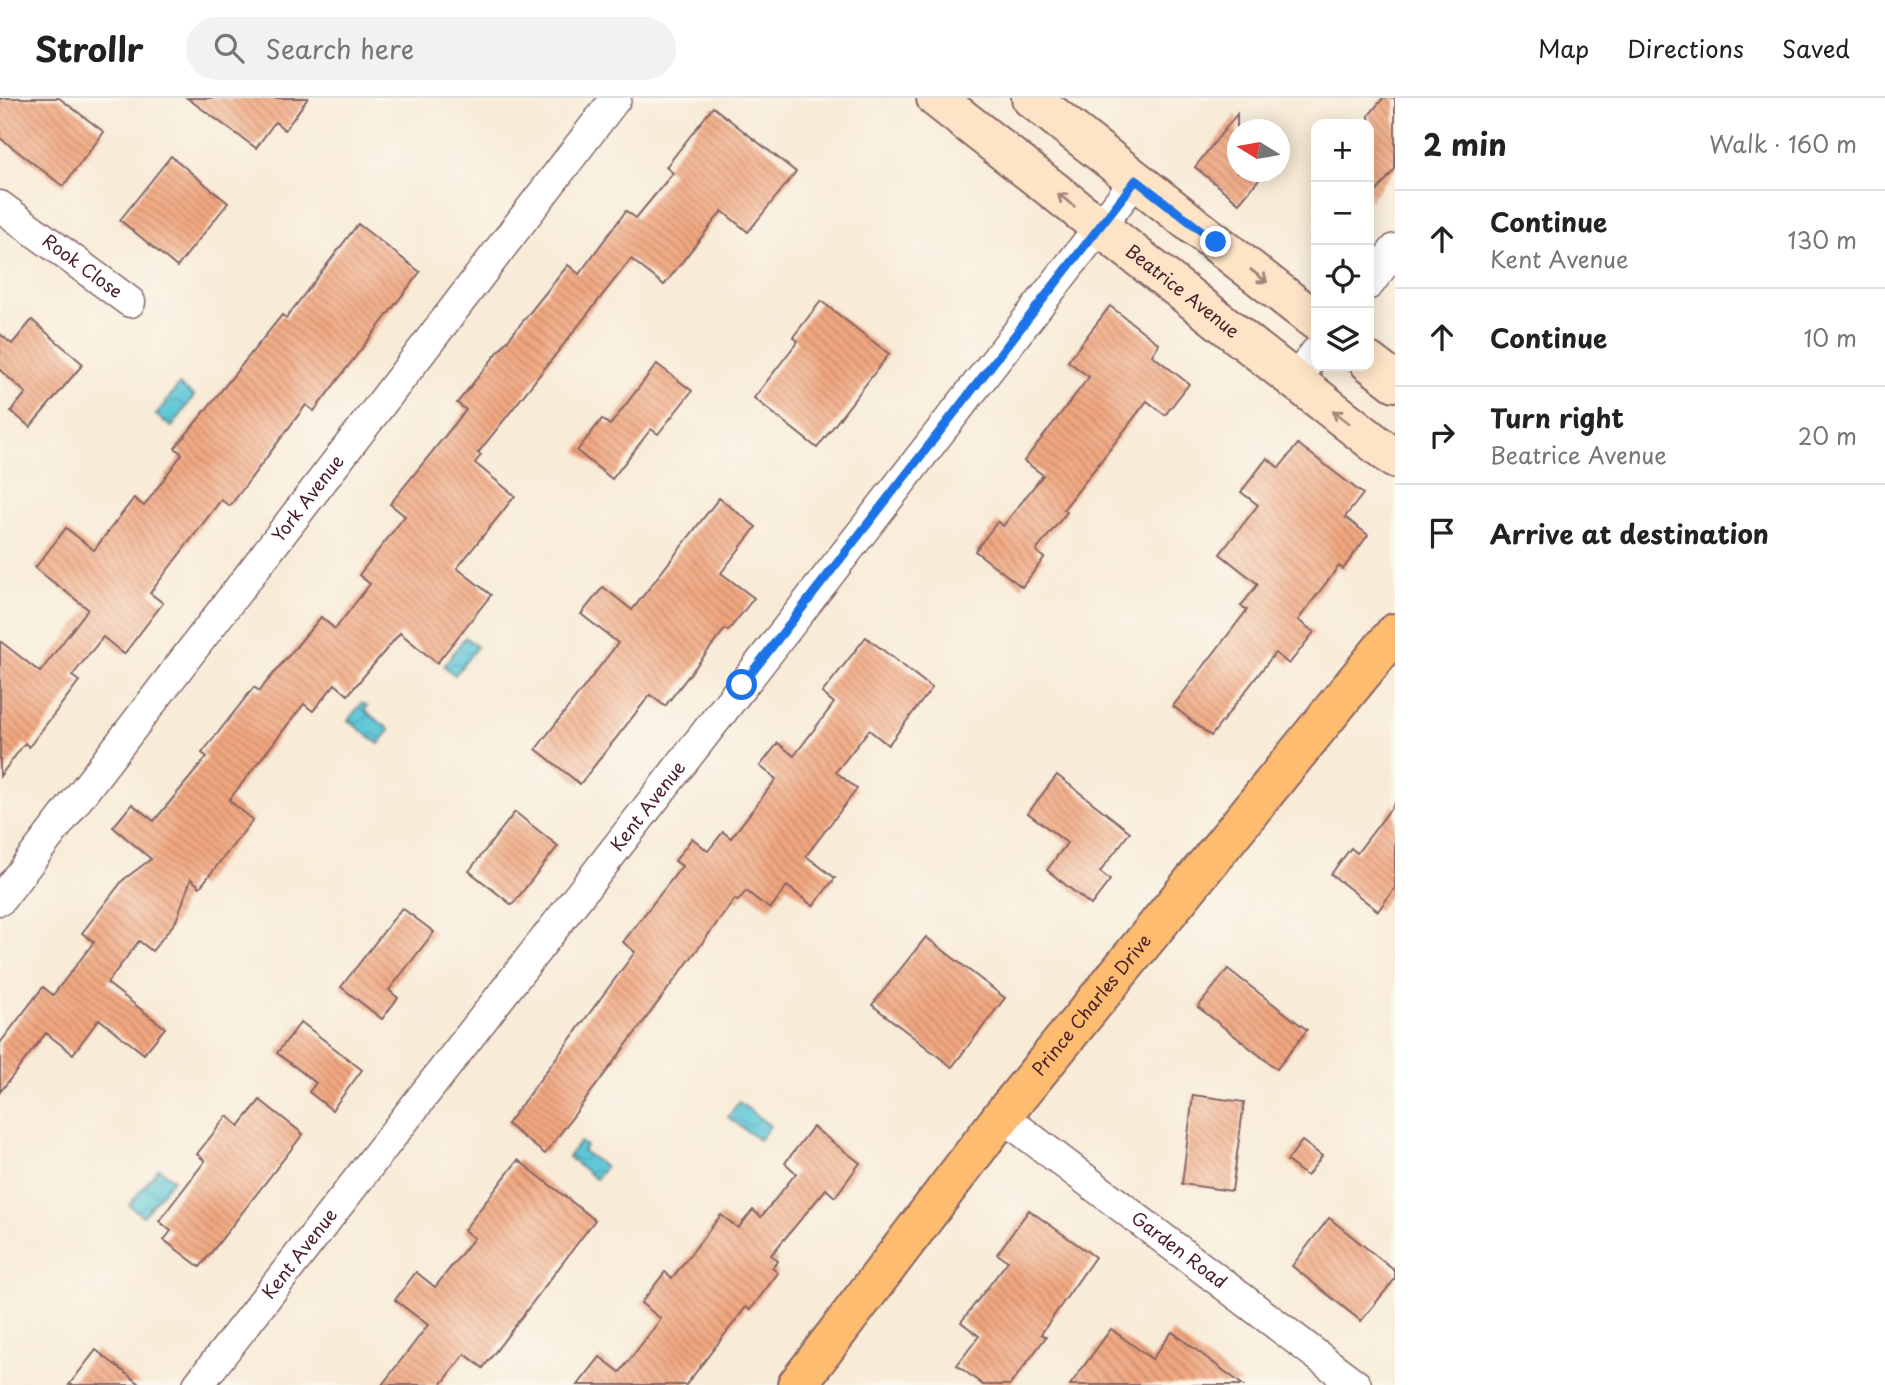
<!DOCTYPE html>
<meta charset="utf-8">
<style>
:root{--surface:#fff;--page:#f2f2f2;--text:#222;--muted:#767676;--line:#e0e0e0}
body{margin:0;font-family:"Playpen Sans",sans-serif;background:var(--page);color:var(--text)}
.controls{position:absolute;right:21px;top:21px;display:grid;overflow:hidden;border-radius:14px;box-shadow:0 4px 18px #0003}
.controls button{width:63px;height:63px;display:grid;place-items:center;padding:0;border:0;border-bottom:2px solid var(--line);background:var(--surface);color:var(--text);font:35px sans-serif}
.compass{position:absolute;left:1227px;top:21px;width:63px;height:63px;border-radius:50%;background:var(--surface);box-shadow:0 4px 18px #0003;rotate:281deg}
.stop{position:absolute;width:21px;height:21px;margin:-16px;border:5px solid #1a73e8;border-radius:50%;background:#fff}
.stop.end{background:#1a73e8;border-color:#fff;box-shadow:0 2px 7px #0008}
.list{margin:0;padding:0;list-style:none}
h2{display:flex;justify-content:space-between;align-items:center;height:91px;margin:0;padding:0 28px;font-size:30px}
h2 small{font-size:23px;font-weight:400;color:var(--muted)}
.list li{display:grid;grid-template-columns:46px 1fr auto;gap:21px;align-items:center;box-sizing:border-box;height:98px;padding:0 28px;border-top:2px solid var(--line)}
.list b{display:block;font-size:26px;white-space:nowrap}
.list p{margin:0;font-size:23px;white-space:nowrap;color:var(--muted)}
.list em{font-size:23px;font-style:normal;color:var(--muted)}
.icon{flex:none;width:38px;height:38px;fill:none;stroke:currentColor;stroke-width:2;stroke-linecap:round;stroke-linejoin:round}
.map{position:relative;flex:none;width:1395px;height:1287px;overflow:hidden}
header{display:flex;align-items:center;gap:42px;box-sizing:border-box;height:98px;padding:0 35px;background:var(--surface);border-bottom:2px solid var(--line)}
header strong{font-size:33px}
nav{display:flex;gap:38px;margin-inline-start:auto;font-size:24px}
.search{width:490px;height:63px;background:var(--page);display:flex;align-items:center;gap:18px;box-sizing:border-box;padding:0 24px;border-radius:38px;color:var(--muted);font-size:26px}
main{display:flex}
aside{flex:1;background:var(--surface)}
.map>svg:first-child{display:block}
.water{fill:url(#water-waves);stroke:#547482;stroke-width:2}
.building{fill:url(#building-back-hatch)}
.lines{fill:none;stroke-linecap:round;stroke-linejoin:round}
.street-casing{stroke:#876667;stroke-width:33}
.secondary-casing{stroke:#876667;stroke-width:42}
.highway-casing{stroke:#876667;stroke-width:42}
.street{stroke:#fff;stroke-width:30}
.secondary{stroke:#fee4c6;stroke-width:38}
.highway{stroke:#fdbc70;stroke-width:38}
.oneway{stroke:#a48278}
.route{stroke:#1a73e8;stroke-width:9}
.labels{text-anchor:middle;stroke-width:5;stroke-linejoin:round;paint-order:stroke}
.street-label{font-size:18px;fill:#4a1f2b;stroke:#fbf7ec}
</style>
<header>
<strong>Strollr</strong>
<div class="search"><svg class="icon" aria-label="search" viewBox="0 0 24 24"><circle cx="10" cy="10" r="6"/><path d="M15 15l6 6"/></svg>Search here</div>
<nav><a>Map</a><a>Directions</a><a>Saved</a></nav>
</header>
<main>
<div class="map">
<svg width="1395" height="1287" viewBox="0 0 1395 1287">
<defs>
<pattern id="water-waves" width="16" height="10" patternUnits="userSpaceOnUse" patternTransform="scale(1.75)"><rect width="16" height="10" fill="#5ec8d8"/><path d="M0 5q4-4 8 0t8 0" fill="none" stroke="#53abba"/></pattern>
<pattern id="building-back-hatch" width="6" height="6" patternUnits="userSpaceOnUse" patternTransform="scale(1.75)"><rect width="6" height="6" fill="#f1a780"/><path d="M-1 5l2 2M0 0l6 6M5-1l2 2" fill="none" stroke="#c58769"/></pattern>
</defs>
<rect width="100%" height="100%" fill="#fbf7ec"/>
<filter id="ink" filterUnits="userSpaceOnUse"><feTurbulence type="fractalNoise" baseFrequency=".0143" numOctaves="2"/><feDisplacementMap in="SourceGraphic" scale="14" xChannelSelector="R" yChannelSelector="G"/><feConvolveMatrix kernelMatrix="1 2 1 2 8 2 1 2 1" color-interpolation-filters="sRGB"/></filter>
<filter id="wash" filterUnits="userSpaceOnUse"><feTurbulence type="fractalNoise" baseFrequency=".00686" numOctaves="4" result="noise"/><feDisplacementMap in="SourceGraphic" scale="28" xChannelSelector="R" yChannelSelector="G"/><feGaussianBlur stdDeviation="1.57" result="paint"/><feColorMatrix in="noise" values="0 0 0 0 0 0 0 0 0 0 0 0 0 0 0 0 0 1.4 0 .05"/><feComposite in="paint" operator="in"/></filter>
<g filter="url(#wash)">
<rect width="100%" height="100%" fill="#f8ebd7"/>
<g class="water">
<path d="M179,287L194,298L172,329L156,317Z"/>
<path d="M465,539L477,549L455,577L444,568Z"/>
<path d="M362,605L367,608L364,612L390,632L379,646L348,622Z"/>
<path d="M739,1004L770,1028L759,1042L728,1019Z"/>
<path d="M580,1044L586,1048L583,1053L605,1069L596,1081L568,1059Z"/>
<path d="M159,1070L173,1081L143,1118L129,1107Z"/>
</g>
<g id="blocks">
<g class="building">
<path d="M0,0H59L104,34L63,88L0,40Z"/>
<path d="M187,0H308L285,32L275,24L256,50Z"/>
<path d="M1383,0H1395V71L1369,103V17Z"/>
<path d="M713,9L796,74L748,134L722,113L664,187L631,161L478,355L481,357L475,365L515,398L457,470L491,497L437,565L400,535L348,597L335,586L313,613L304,606L229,702L253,722L200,789L191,781L176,823L152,853L139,843L107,885L165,930L144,956L99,921L73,956L46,935L0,994V945L43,889L53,897L94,844L82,835L123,782L151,761L113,729L132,706L154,723L207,659L202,655L254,589L259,593L321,519L335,531L370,486L359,477L405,418L390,406L466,312L457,305L568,167L579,176L626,113L636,120L673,75L666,69Z"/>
<path d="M1237,16V74H1265L1239,105L1195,69Z"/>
<path d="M171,58L228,105L177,169L120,122Z"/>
<path d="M358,126L420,174L314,313L306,307L230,408L221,402L150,495L163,505L124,556L103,539L72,578L79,583L29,649L25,645L0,678V543L40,574L88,511L35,470L66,430L94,452L134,400L144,408L182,356L175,350L282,217L286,220Z"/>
<path d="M821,203L889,256L817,350L754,300L798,243L793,239Z"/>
<path d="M1110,208L1159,246L1152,257L1189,286L1165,317L1147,303L1064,411L1067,414L1036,453L1044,460L1022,489L975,453L998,423L1003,428L1043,377L1024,363L1089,279L1068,263Z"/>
<path d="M32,222L83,266L30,329L11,313L26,295L0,272V236L12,246Z"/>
<path d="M657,266L692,293L658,336L651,331L612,381L577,353L602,321L610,327Z"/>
<path d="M1298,346L1363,396L1345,419L1368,437L1343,471L1339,468L1298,522L1314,534L1289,566L1275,555L1211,638L1173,608L1247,512L1241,508L1258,486L1220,456L1258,407L1241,394L1267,360L1279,370Z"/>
<path d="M719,400L756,429L721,475L754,500L728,533L725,531L665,608L650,597L580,686L536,651L618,545L581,516L603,489L632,512Z"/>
<path d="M866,539L932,590L888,647L869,632L836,674L857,691L806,758L835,780L813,808L787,788L770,811L746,793L738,803L735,801L545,1056L507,1026L635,854L623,844L682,768L675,763L692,740L708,753L723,734L731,740L776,681L760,668L778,645L794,658L834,605L822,595Z"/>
<path d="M1057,677L1130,734L1100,774L1110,782L1091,807L1047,772L1067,745L1028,715Z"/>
<path d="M1395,705V790L1378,813L1331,776L1351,750L1357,755Z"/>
<path d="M515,714L558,748L512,807L469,773Z"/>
<path d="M402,810L434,834L389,892L398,900L382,921L341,889Z"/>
<path d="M926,839L1005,900L952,969L872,907Z"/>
<path d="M1228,871L1307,932L1277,971L1198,909Z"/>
<path d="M301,924L362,972L332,1012L309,994L316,985L277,955Z"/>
<path d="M1193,997L1244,1004L1232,1093L1182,1086Z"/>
<path d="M260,1002L303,1036L200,1169L164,1142L171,1133L159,1123L205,1063L197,1056L227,1018L239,1028Z"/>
<path d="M813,1029L860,1065L835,1099L826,1091L771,1157L778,1163L772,1170L778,1175L750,1212L746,1209L686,1287H578L600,1259L620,1274L661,1221L641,1205L665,1174L672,1180L721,1117L738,1130L753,1112L761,1119L796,1075L785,1065Z"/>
<path d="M1302,1043L1322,1058L1307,1078L1287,1063Z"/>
<path d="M518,1062L595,1122L483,1270L465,1256L441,1287H382L428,1227L395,1202L416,1174L435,1189L474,1140L464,1132Z"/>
<path d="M1029,1112L1095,1159L1041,1236L1046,1239L1010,1287H983L957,1267L979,1238L961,1224L1008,1163L997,1156Z"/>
<path d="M1329,1120L1395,1173V1181L1361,1223L1292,1168Z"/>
<path d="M1111,1231L1152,1261L1172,1234L1243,1287H1070Z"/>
<path d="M96,1252L141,1287H69Z"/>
</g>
</g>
</g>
<g filter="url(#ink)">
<use href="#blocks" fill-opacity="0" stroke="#876667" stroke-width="2"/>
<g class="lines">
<g class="street-casing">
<g id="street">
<path id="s1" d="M0,108L130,204"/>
<path d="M1369,186L1395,151"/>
<path d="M1295,282L1316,254"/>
<path id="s2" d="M0,802L616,0"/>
<path id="s3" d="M1002,1018L1356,1287"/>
<path id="s4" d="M198,1287L1136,82"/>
</g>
</g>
<g class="secondary-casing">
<g id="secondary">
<path id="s5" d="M936,0L1395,361"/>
<path d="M1031,0L1316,223"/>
<path d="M1369,264L1395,284"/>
</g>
</g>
<g class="highway-casing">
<g id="highway">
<path id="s6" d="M797,1287L1002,1018L1395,535"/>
</g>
</g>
<use href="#street" class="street"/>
<use href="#secondary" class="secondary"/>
<use href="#highway" class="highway"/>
</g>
<defs><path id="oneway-shaft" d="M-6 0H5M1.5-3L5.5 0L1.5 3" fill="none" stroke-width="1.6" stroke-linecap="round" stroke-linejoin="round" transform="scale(1.75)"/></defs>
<g class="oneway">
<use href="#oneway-shaft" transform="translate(1066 102) rotate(-142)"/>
<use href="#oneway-shaft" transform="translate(1259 178) rotate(38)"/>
<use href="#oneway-shaft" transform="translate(1341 319) rotate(-142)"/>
</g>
</g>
<g class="lines" filter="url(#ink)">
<path class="route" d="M742,587L1136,82L1216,144"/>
</g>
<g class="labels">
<g class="street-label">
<text dy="6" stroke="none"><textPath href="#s1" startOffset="102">Rook Close</textPath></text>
<text dy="6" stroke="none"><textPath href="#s5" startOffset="313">Beatrice Avenue</textPath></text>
<text dy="6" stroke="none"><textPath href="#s2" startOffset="506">York Avenue</textPath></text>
<text dy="6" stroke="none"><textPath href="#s4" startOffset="733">Kent Avenue</textPath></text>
<text dy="6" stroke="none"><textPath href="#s6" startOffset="481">Prince Charles Drive</textPath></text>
<text dy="6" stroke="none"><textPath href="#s3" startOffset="222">Garden Road</textPath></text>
<text dy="6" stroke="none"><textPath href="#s4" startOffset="166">Kent Avenue</textPath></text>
</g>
</g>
</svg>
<div class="controls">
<button>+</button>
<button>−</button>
<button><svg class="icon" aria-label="locate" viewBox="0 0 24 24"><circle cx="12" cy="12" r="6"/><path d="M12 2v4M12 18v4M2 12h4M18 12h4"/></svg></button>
<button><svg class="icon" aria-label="layers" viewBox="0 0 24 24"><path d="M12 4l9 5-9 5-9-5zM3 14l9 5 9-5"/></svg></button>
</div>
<svg class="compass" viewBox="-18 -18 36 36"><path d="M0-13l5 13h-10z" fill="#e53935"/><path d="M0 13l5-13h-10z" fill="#767676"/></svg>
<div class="stop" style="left:742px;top:587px"></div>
<div class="stop end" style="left:1216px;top:144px"></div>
</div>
<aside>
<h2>2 min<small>Walk · 160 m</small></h2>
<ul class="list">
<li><svg class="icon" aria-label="ahead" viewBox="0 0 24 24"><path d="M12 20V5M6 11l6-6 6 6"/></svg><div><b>Continue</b><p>Kent Avenue</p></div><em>130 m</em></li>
<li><svg class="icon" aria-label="ahead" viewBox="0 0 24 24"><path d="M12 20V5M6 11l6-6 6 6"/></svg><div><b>Continue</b></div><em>10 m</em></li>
<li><svg class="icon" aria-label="right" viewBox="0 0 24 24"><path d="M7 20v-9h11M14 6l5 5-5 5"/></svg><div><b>Turn right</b><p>Beatrice Avenue</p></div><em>20 m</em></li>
<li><svg class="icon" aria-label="arrive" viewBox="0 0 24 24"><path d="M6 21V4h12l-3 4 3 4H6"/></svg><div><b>Arrive at destination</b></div></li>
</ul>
</aside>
</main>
